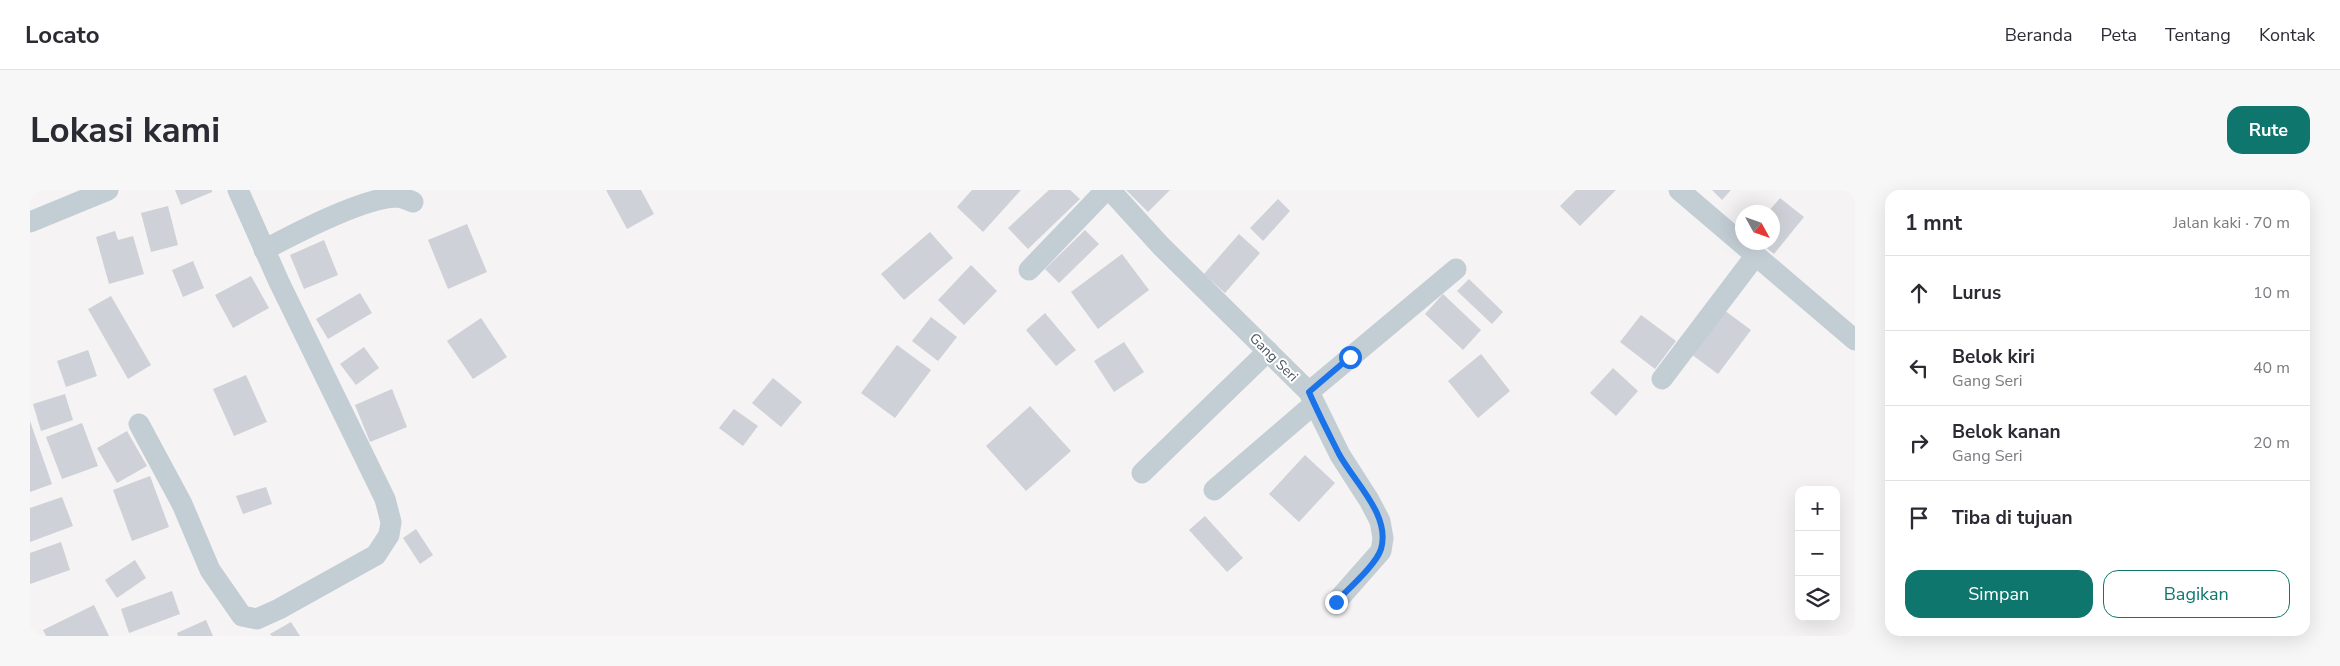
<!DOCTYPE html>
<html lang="id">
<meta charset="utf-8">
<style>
:root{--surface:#fff;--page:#f7f7f7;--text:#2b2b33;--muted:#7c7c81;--line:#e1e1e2;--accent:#0f766e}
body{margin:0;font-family:"Nunito Sans",sans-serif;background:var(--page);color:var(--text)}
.controls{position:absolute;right:15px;bottom:15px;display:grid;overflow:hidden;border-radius:10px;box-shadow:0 5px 20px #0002}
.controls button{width:45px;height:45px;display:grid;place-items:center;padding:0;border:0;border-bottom:1px solid var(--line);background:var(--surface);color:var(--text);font:25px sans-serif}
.compass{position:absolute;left:1705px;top:15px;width:45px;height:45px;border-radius:50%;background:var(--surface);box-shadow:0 5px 20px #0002;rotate:130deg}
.stop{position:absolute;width:15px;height:15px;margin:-11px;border:4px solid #1a73e8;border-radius:50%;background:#fff}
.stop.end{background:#1a73e8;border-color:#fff;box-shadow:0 1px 5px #0008}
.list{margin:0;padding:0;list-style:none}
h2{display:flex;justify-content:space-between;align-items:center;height:65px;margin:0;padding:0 20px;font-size:21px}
h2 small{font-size:16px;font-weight:400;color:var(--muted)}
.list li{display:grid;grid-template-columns:32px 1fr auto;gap:15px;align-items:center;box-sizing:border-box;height:75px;padding:0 20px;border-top:1px solid var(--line)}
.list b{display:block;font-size:19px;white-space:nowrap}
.list p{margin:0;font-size:16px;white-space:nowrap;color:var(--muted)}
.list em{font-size:16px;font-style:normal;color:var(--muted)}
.actions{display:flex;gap:10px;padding:15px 20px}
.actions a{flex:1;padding:11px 0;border:1px solid var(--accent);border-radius:15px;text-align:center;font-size:18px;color:var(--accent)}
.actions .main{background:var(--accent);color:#fff}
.icon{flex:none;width:28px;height:28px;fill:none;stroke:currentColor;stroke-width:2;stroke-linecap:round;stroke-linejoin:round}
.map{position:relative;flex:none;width:1825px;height:446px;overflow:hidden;border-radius:15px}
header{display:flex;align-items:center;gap:30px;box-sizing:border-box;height:70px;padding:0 25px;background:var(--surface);border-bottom:1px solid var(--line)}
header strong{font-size:24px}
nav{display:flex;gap:28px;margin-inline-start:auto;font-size:18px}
.intro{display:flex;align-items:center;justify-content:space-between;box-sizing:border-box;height:120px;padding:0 30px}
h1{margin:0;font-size:35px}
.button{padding:12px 22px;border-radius:15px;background:var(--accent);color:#fff;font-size:18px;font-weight:700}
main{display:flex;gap:30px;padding:0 30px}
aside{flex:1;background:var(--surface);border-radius:15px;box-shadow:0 5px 20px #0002}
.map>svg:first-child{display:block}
.building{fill:#ced1d7}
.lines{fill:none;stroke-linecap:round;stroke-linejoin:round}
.minor{stroke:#c3cdd4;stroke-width:21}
.route{stroke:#1a73e8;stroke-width:6}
.labels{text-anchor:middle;stroke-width:4;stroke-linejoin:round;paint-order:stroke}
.street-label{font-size:14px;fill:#495561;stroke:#fff}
</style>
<header>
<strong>Locato</strong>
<nav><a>Beranda</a><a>Peta</a><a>Tentang</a><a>Kontak</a></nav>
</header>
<div class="intro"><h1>Lokasi kami</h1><a class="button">Rute</a></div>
<main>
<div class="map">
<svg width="1825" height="446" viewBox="0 0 1825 446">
<rect width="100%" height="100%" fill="#f5f3f3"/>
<g class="building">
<path d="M145,0H182V2L151,15Z"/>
<path d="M576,0H611L624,24L597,39Z"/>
<path d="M942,0H991L953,42L927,17Z"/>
<path d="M1019,0H1040L1050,9L998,59L978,38Z"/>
<path d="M1096,0H1140L1118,22Z"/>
<path d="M1546,0H1586L1550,36L1530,16Z"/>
<path d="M1682,0H1701L1692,10Z"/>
<path d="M1750,8L1774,27L1744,64L1729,52H1742V22H1738Z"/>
<path d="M1248,9L1260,21L1233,51L1220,38Z"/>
<path d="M138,16L148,55L121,62L111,23Z"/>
<path d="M437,34L457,82L418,99L398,50Z"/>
<path d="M1055,40L1069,54L1029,93L1015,79Z"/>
<path d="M85,41L88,50L103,46L114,84L79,94L66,47Z"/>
<path d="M900,42L923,68L874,110L851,84Z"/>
<path d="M1209,44L1230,63L1195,103L1174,84Z"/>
<path d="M294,50L308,85L274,99L260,65Z"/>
<path d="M1092,64L1119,100L1068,139L1041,102Z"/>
<path d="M163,71L174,98L153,107L142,80Z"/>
<path d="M941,75L967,101L934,135L908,110Z"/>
<path d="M221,86L239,118L203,138L185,105Z"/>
<path d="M1439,89L1473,122L1462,134L1427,101Z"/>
<path d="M330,103L342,123L298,149L286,129Z"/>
<path d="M1413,104L1451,140L1433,160L1395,124Z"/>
<path d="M81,106L121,175L98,189L58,119Z"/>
<path d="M1694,120L1721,140L1688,184L1661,164Z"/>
<path d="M1015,123L1046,160L1026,176L996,140Z"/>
<path d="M1611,125L1646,151L1625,179L1590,152Z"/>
<path d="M901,127L927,147L908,171L882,151Z"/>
<path d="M451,128L477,167L443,189L417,151Z"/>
<path d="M1094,152L1114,182L1084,202L1064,171Z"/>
<path d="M867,155L901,180L865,228L831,203Z"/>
<path d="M334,157L349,178L326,195L310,174Z"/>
<path d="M58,160L67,186L36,197L27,171Z"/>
<path d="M1451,164L1480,201L1448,228L1418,191Z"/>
<path d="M1583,178L1608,201L1586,226L1560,203Z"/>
<path d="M216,185L237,232L204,246L183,199Z"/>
<path d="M743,188L772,212L751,237L722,213Z"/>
<path d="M362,199L377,237L340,252L325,215Z"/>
<path d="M35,204L43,230L11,241L3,214Z"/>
<path d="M1000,216L1041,261L996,301L956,256Z"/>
<path d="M704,219L728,236L713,256L689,238Z"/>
<path d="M0,231L22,294L0,302Z"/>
<path d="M52,233L68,276L32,289L16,247Z"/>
<path d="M97,241L117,276L87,293L67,258Z"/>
<path d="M1275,265L1305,293L1269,332L1239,304Z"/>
<path d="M120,286L139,337L102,351L83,300Z"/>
<path d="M236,297L242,314L213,324L206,306Z"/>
<path d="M32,307L43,336L0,352V318Z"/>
<path d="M1175,326L1213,368L1197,382L1159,340Z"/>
<path d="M386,339L403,365L390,374L373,348Z"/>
<path d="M31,352L40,380L0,394V363Z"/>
<path d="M105,370L116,388L87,408L75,390Z"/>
<path d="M142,401L150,424L99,443L91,419Z"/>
<path d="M64,415L79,446H16L13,440Z"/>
<path d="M176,430L183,446H148L147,443Z"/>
<path d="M261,432L270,446H242L240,444Z"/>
</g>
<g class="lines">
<g class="minor">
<path d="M1080,0L1131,56L1279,202L1310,265L1339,310L1350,331L1353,348L1351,361L1306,412"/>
<path d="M1649,0L1825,150"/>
<path d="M0,32L78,0"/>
<path d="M234,60C264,44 336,6 369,7C373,8 379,10 383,12"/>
<path d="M999,80L1076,0"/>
<path d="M1632,189L1726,65"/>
<path d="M1279,202L1426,79"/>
<path d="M109,234L152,314L180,380L212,426L227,429L249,419L346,365L359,345L361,332L355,309L249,92L208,0"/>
<path d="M1112,283L1238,161"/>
<path d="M1184,300L1284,214"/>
</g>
</g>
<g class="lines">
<path class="route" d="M1306,412C1318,399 1346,375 1351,359C1361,325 1324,292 1309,264C1299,244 1288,223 1279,202L1320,167"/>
</g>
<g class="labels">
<g class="street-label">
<text transform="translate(1244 167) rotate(45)" y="5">Gang Seri</text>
</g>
</g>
</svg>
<div class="controls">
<button>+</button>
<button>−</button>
<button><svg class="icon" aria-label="layers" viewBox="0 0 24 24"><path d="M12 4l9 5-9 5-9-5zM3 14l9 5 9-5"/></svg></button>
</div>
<svg class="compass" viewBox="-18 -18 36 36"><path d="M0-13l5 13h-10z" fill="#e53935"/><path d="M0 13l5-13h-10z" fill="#7c7c81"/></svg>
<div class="stop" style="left:1320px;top:167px"></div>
<div class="stop end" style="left:1306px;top:412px"></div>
</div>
<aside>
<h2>1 mnt<small>Jalan kaki · 70 m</small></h2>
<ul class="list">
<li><svg class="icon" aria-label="ahead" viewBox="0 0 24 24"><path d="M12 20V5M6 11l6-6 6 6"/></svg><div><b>Lurus</b></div><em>10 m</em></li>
<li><svg class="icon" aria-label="left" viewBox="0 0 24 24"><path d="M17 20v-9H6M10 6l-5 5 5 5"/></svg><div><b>Belok kiri</b><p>Gang Seri</p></div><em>40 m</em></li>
<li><svg class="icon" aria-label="right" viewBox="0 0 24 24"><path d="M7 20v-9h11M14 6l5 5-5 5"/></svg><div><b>Belok kanan</b><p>Gang Seri</p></div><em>20 m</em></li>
<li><svg class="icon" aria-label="arrive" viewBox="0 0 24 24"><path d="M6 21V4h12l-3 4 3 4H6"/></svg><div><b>Tiba di tujuan</b></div></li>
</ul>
<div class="actions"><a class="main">Simpan</a><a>Bagikan</a></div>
</aside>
</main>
